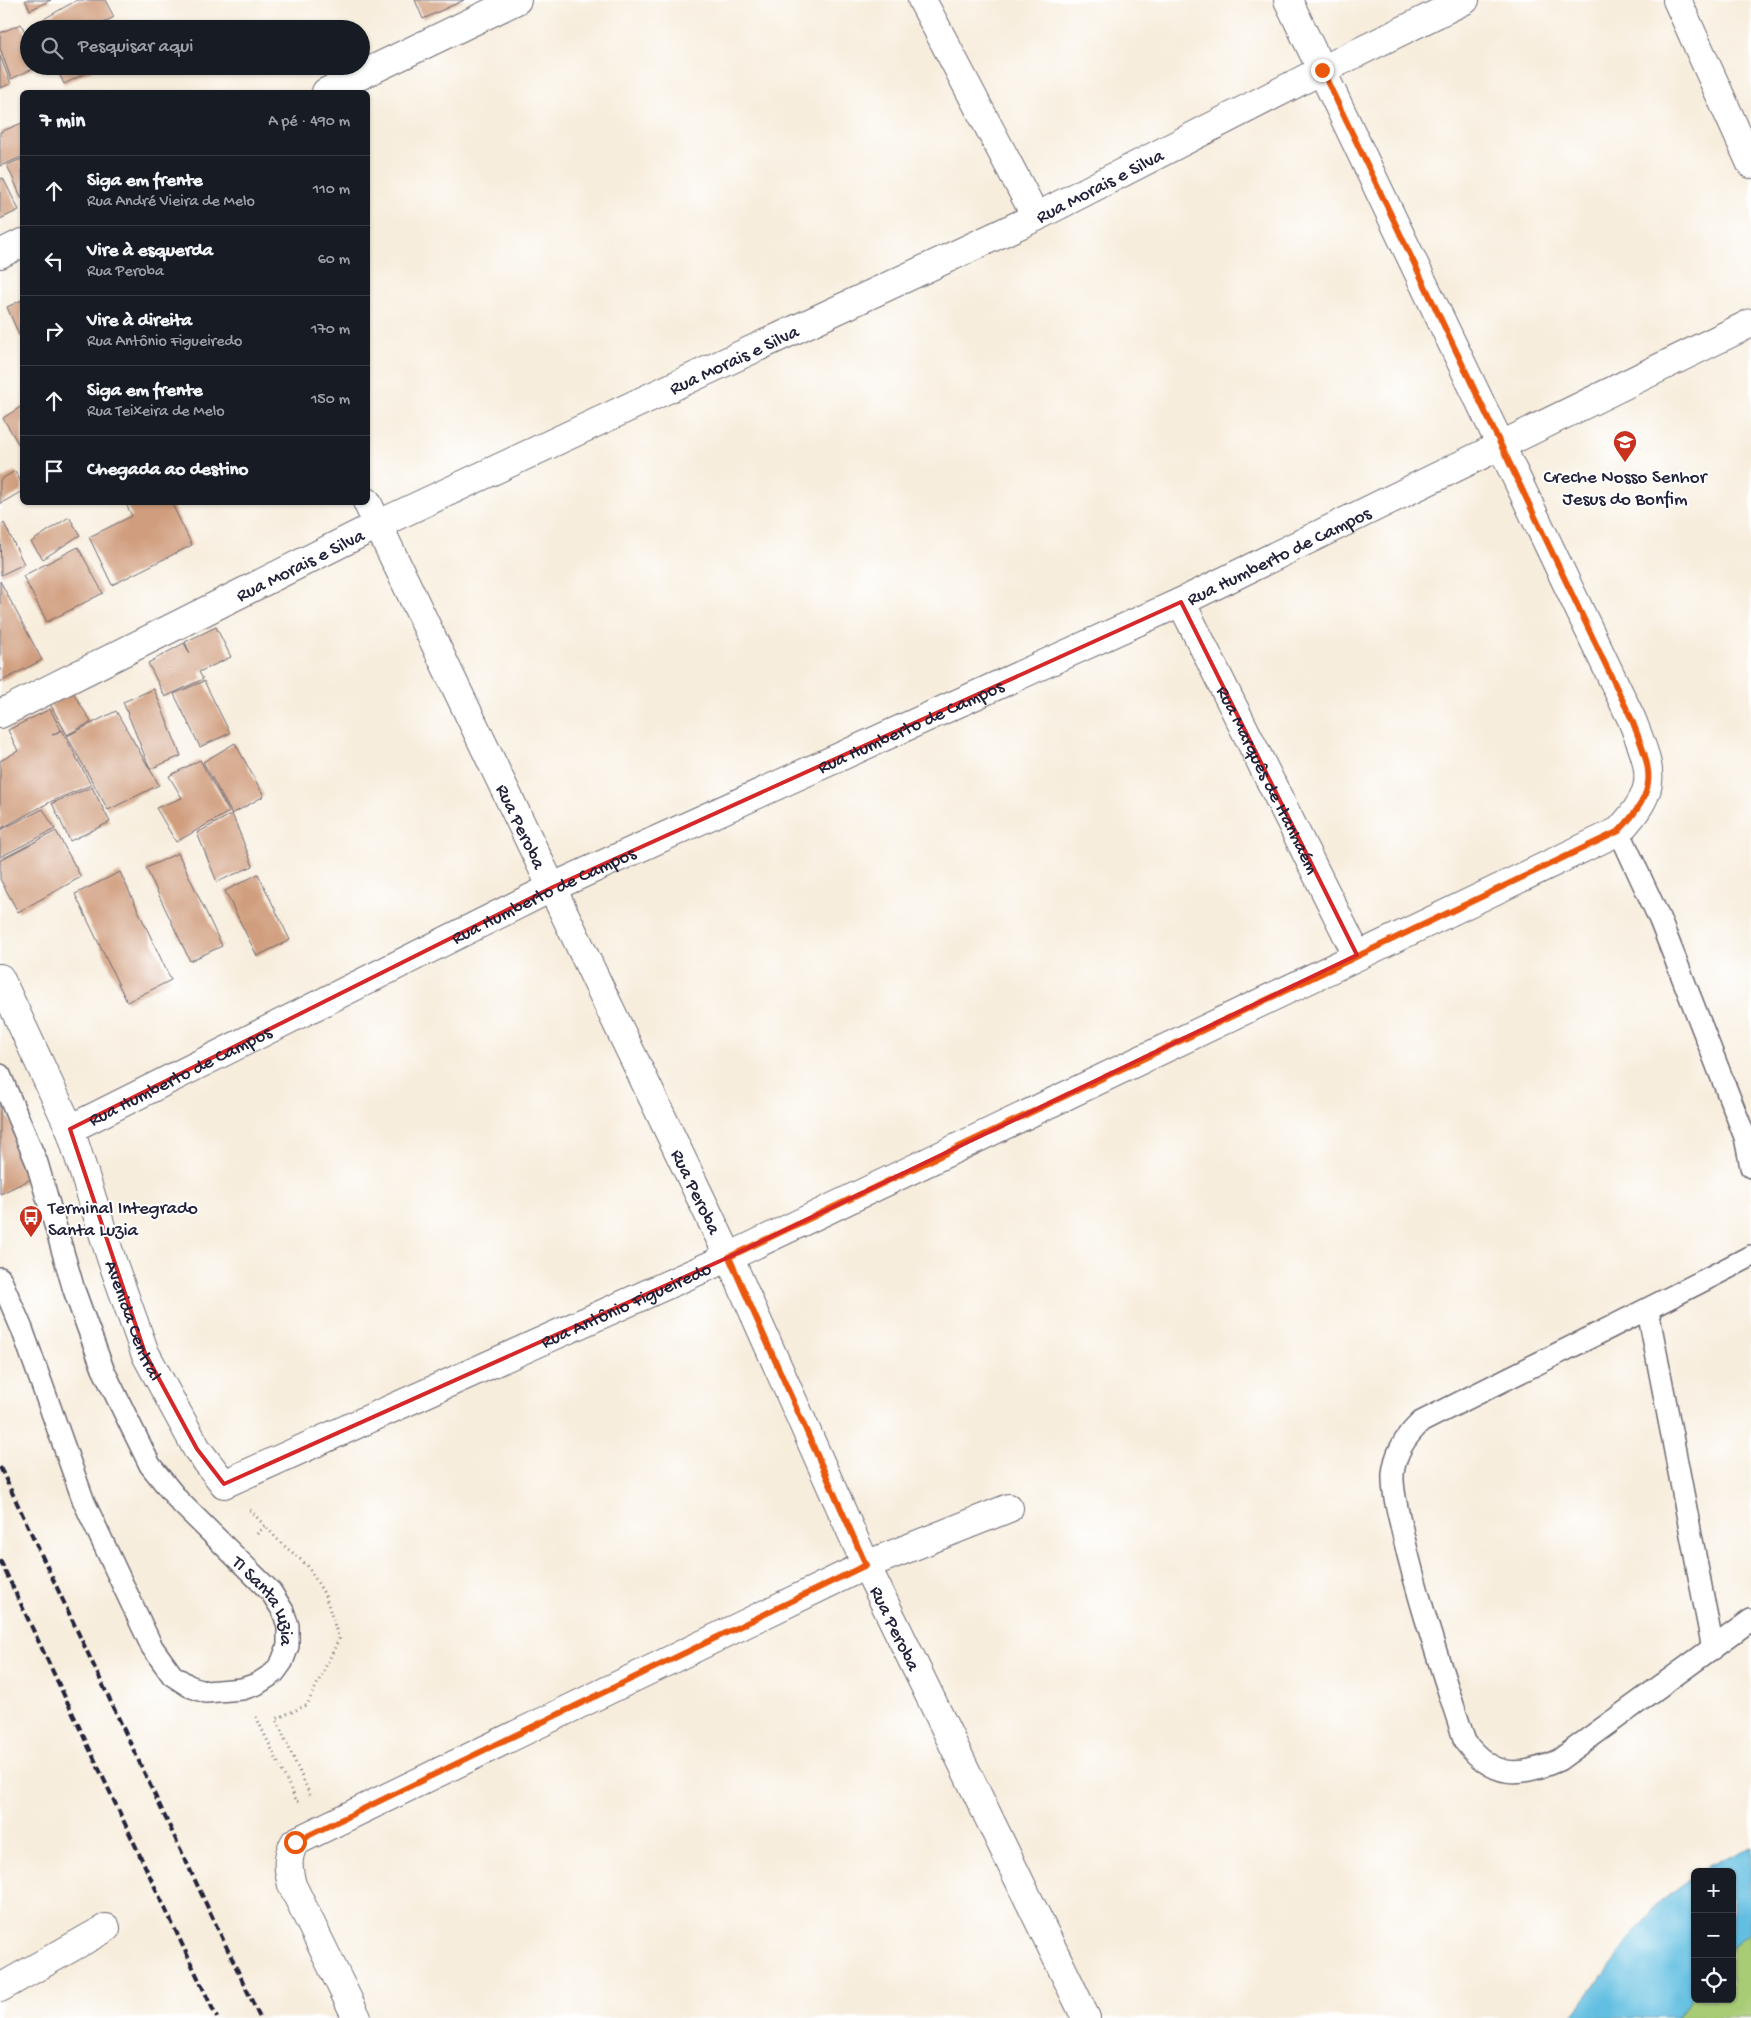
<!DOCTYPE html>
<html lang="pt">
<meta charset="utf-8">
<style>
:root{--surface:#171b24;--page:#20242c;--text:#f1f3f6;--muted:#9ea1a6;--line:#363941}
body{margin:0;font-family:"Gochi Hand",sans-serif;background:var(--page);color:var(--text)}
.controls{position:absolute;right:15px;bottom:15px;display:grid;overflow:hidden;border-radius:8px;box-shadow:0 1px 4px #0004}
.controls button{width:45px;height:45px;display:grid;place-items:center;padding:0;border:0;border-bottom:1px solid var(--line);background:var(--surface);color:var(--text);font:25px sans-serif}
.stop{position:absolute;width:15px;height:15px;margin:-11px;border:4px solid #ea580c;border-radius:50%;background:#fff}
.stop.end{background:#ea580c;border-color:#fff;box-shadow:0 1px 5px #0008}
.list{margin:0;padding:0;list-style:none}
h2{display:flex;justify-content:space-between;align-items:center;height:65px;margin:0;padding:0 20px;font-size:21px}
h2 small{font-size:16px;font-weight:400;color:var(--muted)}
.list li{display:grid;grid-template-columns:32px 1fr auto;gap:15px;align-items:center;box-sizing:border-box;height:70px;padding:0 20px;border-top:1px solid var(--line)}
.list b{display:block;font-size:19px;white-space:nowrap}
.list p{margin:0;font-size:16px;white-space:nowrap;color:var(--muted)}
.list em{font-size:16px;font-style:normal;color:var(--muted)}
.icon{flex:none;width:28px;height:28px;fill:none;stroke:currentColor;stroke-width:2;stroke-linecap:round;stroke-linejoin:round}
.map{position:relative;flex:none;width:1751px;height:2018px;overflow:hidden}
.search{position:absolute;background:var(--surface);box-shadow:0 1px 4px #0004;left:20px;top:20px;width:350px;height:55px;display:flex;align-items:center;gap:12px;box-sizing:border-box;padding:0 18px;border-radius:28px;color:var(--muted);font-size:19px}
.panel{position:absolute;background:var(--surface);box-shadow:0 1px 4px #0004;left:20px;top:90px;width:350px;height:415px;border-radius:8px}
.map>svg:first-child{display:block}
.green{fill:#a8cc76;stroke:#657758}
.water{fill:#63bfe1;stroke:#42708e}
.building{fill:#d09e7e}
.lines{fill:none;stroke-linecap:round;stroke-linejoin:round}
.service-casing{stroke:#6d6973;stroke-width:24}
.minor-casing{stroke:#6d6973;stroke-width:30}
.path{stroke:#6d6973;stroke-width:3;stroke-dasharray:1 4;stroke-linecap:butt}
.service{stroke:#fff;stroke-width:21}
.minor{stroke:#fff;stroke-width:28}
.rail{stroke:#22223b;stroke-width:4;stroke-dasharray:8 4;stroke-linecap:butt}
.route{stroke:#ea580c;stroke-width:6}
.marked{fill:none;stroke:#d62828;stroke-width:4;stroke-linejoin:round}
.labels{text-anchor:middle;stroke-width:4;stroke-linejoin:round;paint-order:stroke}
.street-label{font-size:19px;fill:#22223b;stroke:#fff}
.poi-label{font-size:19px;fill:#22223b;stroke:#fff}
</style>
<div class="map">
<svg width="1751" height="2018" viewBox="0 0 1751 2018">
<rect width="100%" height="100%" fill="#fff"/>
<filter id="ink" filterUnits="userSpaceOnUse"><feTurbulence type="fractalNoise" baseFrequency=".02" numOctaves="2"/><feDisplacementMap in="SourceGraphic" scale="10" xChannelSelector="R" yChannelSelector="G"/><feConvolveMatrix kernelMatrix="1 2 1 2 8 2 1 2 1" color-interpolation-filters="sRGB"/></filter>
<filter id="wash" filterUnits="userSpaceOnUse"><feTurbulence type="fractalNoise" baseFrequency=".0096" numOctaves="4" result="noise"/><feDisplacementMap in="SourceGraphic" scale="20" xChannelSelector="R" yChannelSelector="G"/><feGaussianBlur stdDeviation="1.12" result="paint"/><feColorMatrix in="noise" values="0 0 0 0 0 0 0 0 0 0 0 0 0 0 0 0 0 1.4 0 .05"/><feComposite in="paint" operator="in"/></filter>
<g filter="url(#wash)">
<rect width="100%" height="100%" fill="#f7eddc"/>
<path class="green" d="M1751,1933V2018H1676L1695,1994V1999H1732V1948Z"/>
<g class="water">
<path d="M1751,1847V1933L1732,1948V1872H1698Z"/>
<path d="M1695,1874V1994L1676,2018H1570L1659,1902Z"/>
</g>
<g id="blocks">
<g class="building">
<path d="M25,0H51L30,10Z"/>
<path d="M77,0H105L114,17L92,29H40L37,23Z"/>
<path d="M415,0H464L423,19Z"/>
<path d="M21,24L29,41V66H39L11,79L0,48V33Z"/>
<path d="M0,56L11,84L0,88Z"/>
<path d="M56,66H100L64,84Z"/>
<path d="M22,123V157L0,166V132Z"/>
<path d="M22,159V199L7,165Z"/>
<path d="M3,178L19,210L0,219V179Z"/>
<path d="M22,300V336L20,337L7,307Z"/>
<path d="M22,406V450L3,418Z"/>
<path d="M15,471L22,484V491L0,504V480Z"/>
<path d="M125,502H171L192,545L112,585L89,537L132,516Z"/>
<path d="M69,517L80,535L43,559L31,542Z"/>
<path d="M4,523L24,564L1,575L0,526Z"/>
<path d="M78,547L103,593L47,622L23,576Z"/>
<path d="M0,581L42,660L0,682Z"/>
<path d="M216,627L231,657L199,672L203,679L165,697L148,663L184,643L190,654L185,642Z"/>
<path d="M204,681L230,733L200,747L174,694Z"/>
<path d="M154,689L181,756L150,769L123,702Z"/>
<path d="M73,692L91,722L67,735L50,704Z"/>
<path d="M50,709L61,730L52,735L62,730L91,785L52,801L0,829V761L18,751L8,730Z"/>
<path d="M116,711L159,785L108,810L67,736Z"/>
<path d="M235,743L264,796L232,814L203,762Z"/>
<path d="M200,760L229,812L176,842L156,808L182,798L169,776Z"/>
<path d="M92,787L110,822L70,841L52,803Z"/>
<path d="M43,809L55,829L0,857V830Z"/>
<path d="M232,814L253,866L217,882L197,833Z"/>
<path d="M56,831L81,877L18,912L0,879V860Z"/>
<path d="M178,853L222,946L190,961L146,868Z"/>
<path d="M120,872L171,980L127,1002L75,894Z"/>
<path d="M258,874L290,940L257,956L225,891Z"/>
<path d="M0,1100L37,1176L0,1194Z"/>
</g>
</g>
</g>
<g filter="url(#ink)">
<use href="#blocks" fill-opacity="0" stroke="#6d6973" stroke-width="1"/>
<g class="lines">
<g class="service-casing">
<g id="service">
<path d="M1619,831L1660,920L1745,1137L1751,1167"/>
<path id="s1" d="M0,1075L37,1163L74,1290L103,1369L150,1465L179,1501L271,1592L283,1611L288,1626V1646L282,1662L274,1673L257,1684L242,1689L206,1692L189,1686L172,1675L152,1647L84,1502L22,1329L0,1278"/>
<path d="M1751,1256C1642,1313 1531,1366 1421,1422C1406,1436 1395,1452 1393,1474C1392,1493 1399,1515 1403,1534C1419,1604 1443,1673 1465,1742C1493,1778 1519,1778 1559,1760L1751,1620"/>
<path d="M1648,1311L1713,1649"/>
</g>
</g>
<g class="minor-casing">
<g id="minor">
<path d="M922,0L1036,217"/>
<path d="M1677,0L1751,164"/>
<path d="M326,92L517,0"/>
<path d="M0,254L22,243"/>
<path id="s2" d="M367,502L729,1257L866,1565L1086,2018"/>
<path id="s3" d="M1181,602L1357,955"/>
<path id="s4" d="M0,714L379,524L1036,217L1322,70L1465,0"/>
<path id="s5" d="M0,978L70,1129L111,1258L145,1353L197,1449L224,1484L729,1257L1619,831C1660,787 1652,772 1632,720L1288,0"/>
<path id="s6" d="M70,1129L553,887L1181,602L1751,323"/>
<path d="M0,1988L106,1928"/>
<path d="M357,2018L292,1885C288,1869 286,1857 295,1842L866,1565L1009,1508"/>
</g>
</g>
<g class="path">
<path d="M250,1510L281,1543L307,1565L325,1595L339,1639L307,1705L276,1719L311,1797"/>
<path d="M257,1534L265,1526"/>
<path d="M256,1717L297,1802L299,1801"/>
</g>
<use href="#service" class="service"/>
<use href="#minor" class="minor"/>
<g class="rail">
<path d="M0,1467L260,2018"/>
<path d="M0,1560L217,2018"/>
</g>
</g>
</g>
<g class="lines" filter="url(#ink)">
<path class="route" d="M295,1842L866,1565L729,1257L1619,831C1660,787 1652,773 1632,720L1322,70"/>
</g>
<path class="marked" d="M1181,602L1357,955L729,1257L224,1484L197,1449L145,1353L70,1129L553,887Z"/>
<defs>
<g id="school-pin" transform="scale(1.25)"><path d="M0 17L-7.5 6A9.5 9.5 0 1 1 7.5 6Z" fill="#c8321e" stroke="#fff"/><path d="M0-5L7-2L0 1L-7-2ZM-4 1L0 2.5L4 1V4Q0 6-4 4Z" fill="#fff"/></g>
<g id="bus-pin" transform="scale(1.25)"><path d="M0 17L-7.5 6A9.5 9.5 0 1 1 7.5 6Z" fill="#c8321e" stroke="#fff"/><path d="M-5-6H5V4H4V6H2V4H-2V6H-4V4H-5ZM-3.5-4V0h7V-4ZM-3.5 1.2v1.5H-2V1.2ZM2 1.2v1.5H3.5V1.2Z" fill="#fff"/></g>
</defs>
<g fill-rule="evenodd">
<use href="#school-pin" x="1625" y="442"/>
<use href="#bus-pin" x="31" y="1217"/>
</g>
<g class="labels">
<g class="street-label">
<text dy="7" stroke="none"><textPath href="#s4" startOffset="1220">Rua Morais e Silva</textPath></text>
<text dy="7" stroke="none"><textPath href="#s4" startOffset="815">Rua Morais e Silva</textPath></text>
<text dy="7" stroke="none"><textPath href="#s6" startOffset="1338">Rua Humberto de Campos</textPath></text>
<text dy="7" stroke="none"><textPath href="#s4" startOffset="335">Rua Morais e Silva</textPath></text>
<text dy="7" stroke="none"><textPath href="#s6" startOffset="932">Rua Humberto de Campos</textPath></text>
<text dy="7" stroke="none"><textPath href="#s3" startOffset="198">Rua Marquês de Itanhaém</textPath></text>
<text dy="7" stroke="none"><textPath href="#s2" startOffset="359">Rua Peroba</textPath></text>
<text dy="7" stroke="none"><textPath href="#s6" startOffset="528">Rua Humberto de Campos</textPath></text>
<text dy="7" stroke="none"><textPath href="#s6" startOffset="122">Rua Humberto de Campos</textPath></text>
<text dy="7" stroke="none"><textPath href="#s2" startOffset="764">Rua Peroba</textPath></text>
<text dy="7" stroke="none"><textPath href="#s5" startOffset="996">Rua Antônio Figueiredo</textPath></text>
<text dy="7" stroke="none"><textPath href="#s5" startOffset="368">Avenida Central</textPath></text>
<text dy="7" stroke="none"><textPath href="#s1" startOffset="599">TI Santa Luzia</textPath></text>
<text dy="7" stroke="none"><textPath href="#s2" startOffset="1244">Rua Peroba</textPath></text>
</g>
<g class="poi-label">
<text x="1625" y="482">Creche Nosso Senhor<tspan x="1625" dy="22">Jesus do Bonfim</tspan></text>
<text x="48" y="1213" text-anchor="start">Terminal Integrado<tspan x="48" dy="22">Santa Luzia</tspan></text>
</g>
</g>
</svg>
<div class="controls">
<button>+</button>
<button>−</button>
<button><svg class="icon" aria-label="locate" viewBox="0 0 24 24"><circle cx="12" cy="12" r="6"/><path d="M12 2v4M12 18v4M2 12h4M18 12h4"/></svg></button>
</div>
<div class="stop" style="left:295px;top:1842px"></div>
<div class="stop end" style="left:1322px;top:70px"></div>
<div class="search"><svg class="icon" aria-label="search" viewBox="0 0 24 24"><circle cx="10" cy="10" r="6"/><path d="M15 15l6 6"/></svg>Pesquisar aqui</div>
<section class="panel">
<h2>7 min<small>A pé · 490 m</small></h2>
<ul class="list">
<li><svg class="icon" aria-label="ahead" viewBox="0 0 24 24"><path d="M12 20V5M6 11l6-6 6 6"/></svg><div><b>Siga em frente</b><p>Rua André Vieira de Melo</p></div><em>110 m</em></li>
<li><svg class="icon" aria-label="left" viewBox="0 0 24 24"><path d="M17 20v-9H6M10 6l-5 5 5 5"/></svg><div><b>Vire à esquerda</b><p>Rua Peroba</p></div><em>60 m</em></li>
<li><svg class="icon" aria-label="right" viewBox="0 0 24 24"><path d="M7 20v-9h11M14 6l5 5-5 5"/></svg><div><b>Vire à direita</b><p>Rua Antônio Figueiredo</p></div><em>170 m</em></li>
<li><svg class="icon" aria-label="ahead" viewBox="0 0 24 24"><path d="M12 20V5M6 11l6-6 6 6"/></svg><div><b>Siga em frente</b><p>Rua Teixeira de Melo</p></div><em>150 m</em></li>
<li><svg class="icon" aria-label="arrive" viewBox="0 0 24 24"><path d="M6 21V4h12l-3 4 3 4H6"/></svg><div><b>Chegada ao destino</b></div></li>
</ul>
</section>
</div>
